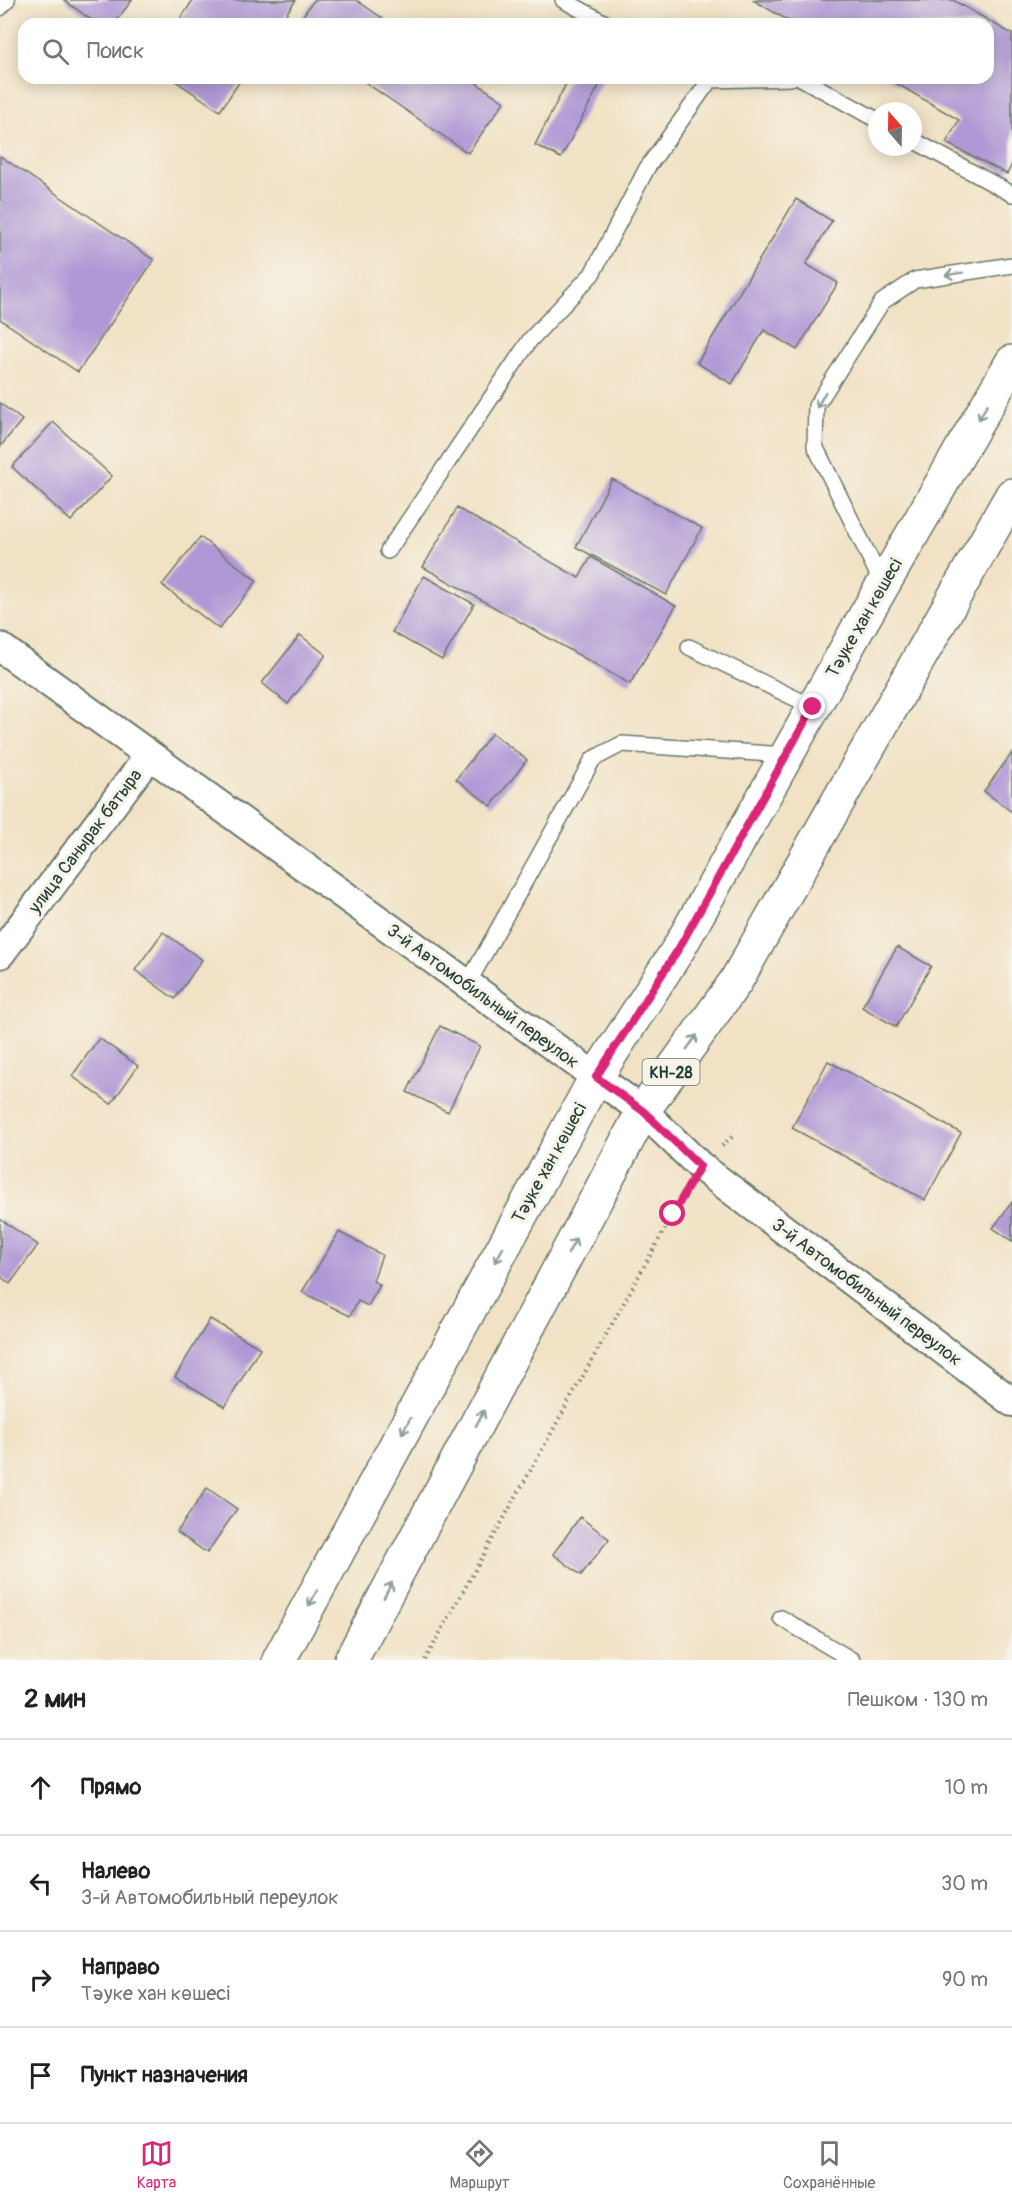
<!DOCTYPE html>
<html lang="ru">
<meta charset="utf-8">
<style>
:root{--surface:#fff;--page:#f2f2f2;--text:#202124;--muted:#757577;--line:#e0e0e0;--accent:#db2777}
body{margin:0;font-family:Pangolin,sans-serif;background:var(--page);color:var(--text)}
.compass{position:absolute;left:868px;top:102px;width:54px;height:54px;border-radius:50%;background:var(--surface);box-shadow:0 3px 15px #0003;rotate:340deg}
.stop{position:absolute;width:18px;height:18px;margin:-14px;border:4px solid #db2777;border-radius:50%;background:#fff}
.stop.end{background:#db2777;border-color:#fff;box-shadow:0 2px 6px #0008}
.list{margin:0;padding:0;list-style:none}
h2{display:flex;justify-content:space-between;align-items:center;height:78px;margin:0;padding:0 24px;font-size:26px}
h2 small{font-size:20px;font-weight:400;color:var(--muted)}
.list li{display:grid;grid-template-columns:39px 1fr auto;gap:18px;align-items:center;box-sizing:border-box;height:96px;padding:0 24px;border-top:2px solid var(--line)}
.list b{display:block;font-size:22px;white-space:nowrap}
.list p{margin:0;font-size:20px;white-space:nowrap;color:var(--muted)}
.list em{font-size:20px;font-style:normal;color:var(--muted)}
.icon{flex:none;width:33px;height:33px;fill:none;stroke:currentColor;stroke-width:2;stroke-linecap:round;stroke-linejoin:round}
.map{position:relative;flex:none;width:1012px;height:1660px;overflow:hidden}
.search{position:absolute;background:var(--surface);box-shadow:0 3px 15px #0003;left:18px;right:18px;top:18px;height:66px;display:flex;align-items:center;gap:15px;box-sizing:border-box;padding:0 21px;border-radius:18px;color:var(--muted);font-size:22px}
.sheet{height:462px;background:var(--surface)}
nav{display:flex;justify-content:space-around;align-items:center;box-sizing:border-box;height:84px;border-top:2px solid var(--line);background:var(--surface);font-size:16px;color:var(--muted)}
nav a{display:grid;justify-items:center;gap:3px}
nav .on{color:var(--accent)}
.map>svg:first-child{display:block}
.building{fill:#af98d5}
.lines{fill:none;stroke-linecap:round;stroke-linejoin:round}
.service-casing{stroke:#687767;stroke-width:18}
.minor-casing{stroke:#687767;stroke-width:32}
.primary-casing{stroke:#687767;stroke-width:36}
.path{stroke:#687767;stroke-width:4;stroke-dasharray:1.5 4.5;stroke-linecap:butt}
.service{stroke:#fff;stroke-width:15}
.minor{stroke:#fff;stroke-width:28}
.primary{stroke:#fff;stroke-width:33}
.oneway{stroke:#8f9e9a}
.route{stroke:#db2777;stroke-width:8}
.labels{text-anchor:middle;stroke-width:6;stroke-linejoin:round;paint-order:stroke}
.shield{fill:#f7f3e8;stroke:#60746a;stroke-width:1.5}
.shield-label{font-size:16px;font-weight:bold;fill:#1f3d34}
.street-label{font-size:18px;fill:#1f3d34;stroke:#f7f3e8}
</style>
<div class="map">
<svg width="1012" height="1660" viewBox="0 0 1012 1660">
<rect width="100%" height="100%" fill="#f7f3e8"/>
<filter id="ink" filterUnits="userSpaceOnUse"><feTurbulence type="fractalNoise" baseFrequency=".0167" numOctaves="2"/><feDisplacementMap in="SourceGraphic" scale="12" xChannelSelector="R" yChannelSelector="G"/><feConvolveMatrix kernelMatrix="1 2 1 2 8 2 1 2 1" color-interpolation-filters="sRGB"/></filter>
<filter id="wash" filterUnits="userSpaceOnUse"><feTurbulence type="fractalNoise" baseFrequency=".008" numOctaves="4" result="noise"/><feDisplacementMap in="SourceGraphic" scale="24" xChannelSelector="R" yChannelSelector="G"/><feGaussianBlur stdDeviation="1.35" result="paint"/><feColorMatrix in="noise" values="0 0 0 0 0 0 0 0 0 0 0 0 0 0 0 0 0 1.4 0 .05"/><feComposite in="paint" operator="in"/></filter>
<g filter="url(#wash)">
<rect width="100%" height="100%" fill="#f1e2c5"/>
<g id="blocks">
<g class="building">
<path d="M64,0H132L114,24H97Z"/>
<path d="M193,0H296L279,24H177Z"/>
<path d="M314,0H356L391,24H297Z"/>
<path d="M753,0H953L1012,34V164L1007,174L946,143L959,120L887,78H988V24H794Z"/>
<path d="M171,78H242L220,111Z"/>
<path d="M359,78H469L504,102L468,153Z"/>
<path d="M569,78H603L561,158L535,145Z"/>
<path d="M0,156L154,260L78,372L0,319Z"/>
<path d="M796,199L832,221L806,264L838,283L797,350L764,330L732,384L697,363Z"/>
<path d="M0,403L22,420L0,447Z"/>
<path d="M53,422L112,476L71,521L12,467Z"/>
<path d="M612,479L702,528L666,595L576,547Z"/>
<path d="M457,508L579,578L591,557L676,606L630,684L423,567Z"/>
<path d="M200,537L257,581L219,629L162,585Z"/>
<path d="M424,576L474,604L442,660L392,632Z"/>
<path d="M300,635L326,655L288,704L262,683Z"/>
<path d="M492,733L527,760L491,806L456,779Z"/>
<path d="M1012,753V812L984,791Z"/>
<path d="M163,932L202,960L175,999L135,970Z"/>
<path d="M897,947L931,966L896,1027L862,1007Z"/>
<path d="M440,1026L480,1046L448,1112L407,1092Z"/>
<path d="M99,1038L138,1066L111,1104L72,1076Z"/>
<path d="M828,1061L961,1133L925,1200L792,1128Z"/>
<path d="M1012,1202V1241L993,1228Z"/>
<path d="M0,1219L38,1245L10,1284L0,1276Z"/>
<path d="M339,1232L382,1255L373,1281L380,1285L368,1306L358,1301L350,1316L302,1292Z"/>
<path d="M210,1319L260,1348L225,1407L175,1377Z"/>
<path d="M207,1488L237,1509L207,1553L177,1532Z"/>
<path d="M580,1517L609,1539L581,1575L553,1554Z"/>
</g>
</g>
</g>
<g filter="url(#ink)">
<use href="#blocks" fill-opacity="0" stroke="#687767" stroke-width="1.5"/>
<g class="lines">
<g class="service-casing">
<g id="service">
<path d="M563,0L607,24"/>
<path d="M0,8L7,0"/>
<path d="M801,78L877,120"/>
<path d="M913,140L1012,194"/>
<path d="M388,551L530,340L592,274L647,168L710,80L791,78"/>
<path d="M883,585L815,446L816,406L882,302L915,280L1012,265"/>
<path d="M689,647L813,707"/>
<path d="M467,985L593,759L622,744L786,755"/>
<path d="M781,1618L852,1660"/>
</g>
</g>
<g class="minor-casing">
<g id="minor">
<path d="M0,647L643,1111L700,1166L1012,1402"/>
<path d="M0,954L149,756"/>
</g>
</g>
<g class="primary-casing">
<g id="primary">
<path d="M279,1660L596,1077L679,948L858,628L1012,362"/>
<path d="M351,1660L643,1111L736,981L1012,495"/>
</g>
</g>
<g class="path">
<path d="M722,1146L732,1137"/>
<path d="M425,1660L686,1191"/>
</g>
<use href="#service" class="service"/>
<use href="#minor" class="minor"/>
<use href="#primary" class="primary"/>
</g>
<defs><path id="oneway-shaft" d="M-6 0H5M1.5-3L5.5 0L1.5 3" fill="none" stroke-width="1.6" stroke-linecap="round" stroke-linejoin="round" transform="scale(1.5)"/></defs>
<g class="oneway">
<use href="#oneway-shaft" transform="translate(954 274) rotate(171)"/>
<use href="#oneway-shaft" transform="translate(821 400) rotate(119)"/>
<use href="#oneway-shaft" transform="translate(983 412) rotate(120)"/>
<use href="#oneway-shaft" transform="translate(692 1042) rotate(-54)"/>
<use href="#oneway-shaft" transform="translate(572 1246) rotate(-62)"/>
<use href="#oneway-shaft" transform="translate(499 1255) rotate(119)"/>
<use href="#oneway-shaft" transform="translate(480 1418) rotate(-62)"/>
<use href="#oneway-shaft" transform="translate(406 1426) rotate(119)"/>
<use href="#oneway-shaft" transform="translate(388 1590) rotate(-62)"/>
<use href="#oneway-shaft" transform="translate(313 1598) rotate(119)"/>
</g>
</g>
<g class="lines" filter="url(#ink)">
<path class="route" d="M673,1214L700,1166L643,1111L596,1077L679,948L813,707"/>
</g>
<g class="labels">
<rect class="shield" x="642.5" y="1059" width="57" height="26" rx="4.5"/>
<g class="shield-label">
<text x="671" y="1078">КН-28</text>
</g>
<g class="street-label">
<text transform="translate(864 618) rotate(-60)" y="6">Тәуке хан көшесі</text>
<text transform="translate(85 841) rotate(-53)" y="6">улица Санырак батыра</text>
<text transform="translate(483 996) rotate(36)" y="6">3-й Автомобильный переулок</text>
<text transform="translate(549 1163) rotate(-61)" y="6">Тәуке хан көшесі</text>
<text transform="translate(867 1292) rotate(37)" y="6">3-й Автомобильный переулок</text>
</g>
</g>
</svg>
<svg class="compass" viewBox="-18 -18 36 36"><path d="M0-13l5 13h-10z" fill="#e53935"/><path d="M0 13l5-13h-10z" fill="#757577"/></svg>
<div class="stop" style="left:673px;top:1214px"></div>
<div class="stop end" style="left:813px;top:707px"></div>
<div class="search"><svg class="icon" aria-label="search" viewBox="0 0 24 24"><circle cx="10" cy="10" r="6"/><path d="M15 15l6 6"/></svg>Поиск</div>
</div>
<section class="sheet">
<h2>2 мин<small>Пешком · 130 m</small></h2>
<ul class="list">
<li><svg class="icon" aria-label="ahead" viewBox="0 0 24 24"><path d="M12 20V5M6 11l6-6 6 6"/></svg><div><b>Прямо</b></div><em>10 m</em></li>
<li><svg class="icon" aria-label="left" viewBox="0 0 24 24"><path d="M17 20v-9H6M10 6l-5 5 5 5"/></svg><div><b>Налево</b><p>3-й Автомобильный переулок</p></div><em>30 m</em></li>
<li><svg class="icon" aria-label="right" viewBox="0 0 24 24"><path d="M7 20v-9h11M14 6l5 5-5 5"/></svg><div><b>Направо</b><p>Тәуке хан көшесі</p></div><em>90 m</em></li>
<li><svg class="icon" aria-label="arrive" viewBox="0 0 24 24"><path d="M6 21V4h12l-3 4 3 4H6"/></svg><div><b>Пункт назначения</b></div></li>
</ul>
</section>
<nav>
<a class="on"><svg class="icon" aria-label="map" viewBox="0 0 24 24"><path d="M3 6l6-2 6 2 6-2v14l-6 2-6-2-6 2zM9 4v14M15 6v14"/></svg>Карта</a>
<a><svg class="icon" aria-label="directions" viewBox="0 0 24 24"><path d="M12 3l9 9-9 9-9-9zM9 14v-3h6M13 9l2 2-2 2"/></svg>Маршрут</a>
<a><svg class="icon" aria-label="saved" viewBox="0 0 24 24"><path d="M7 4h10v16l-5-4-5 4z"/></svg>Сохранённые</a>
</nav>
